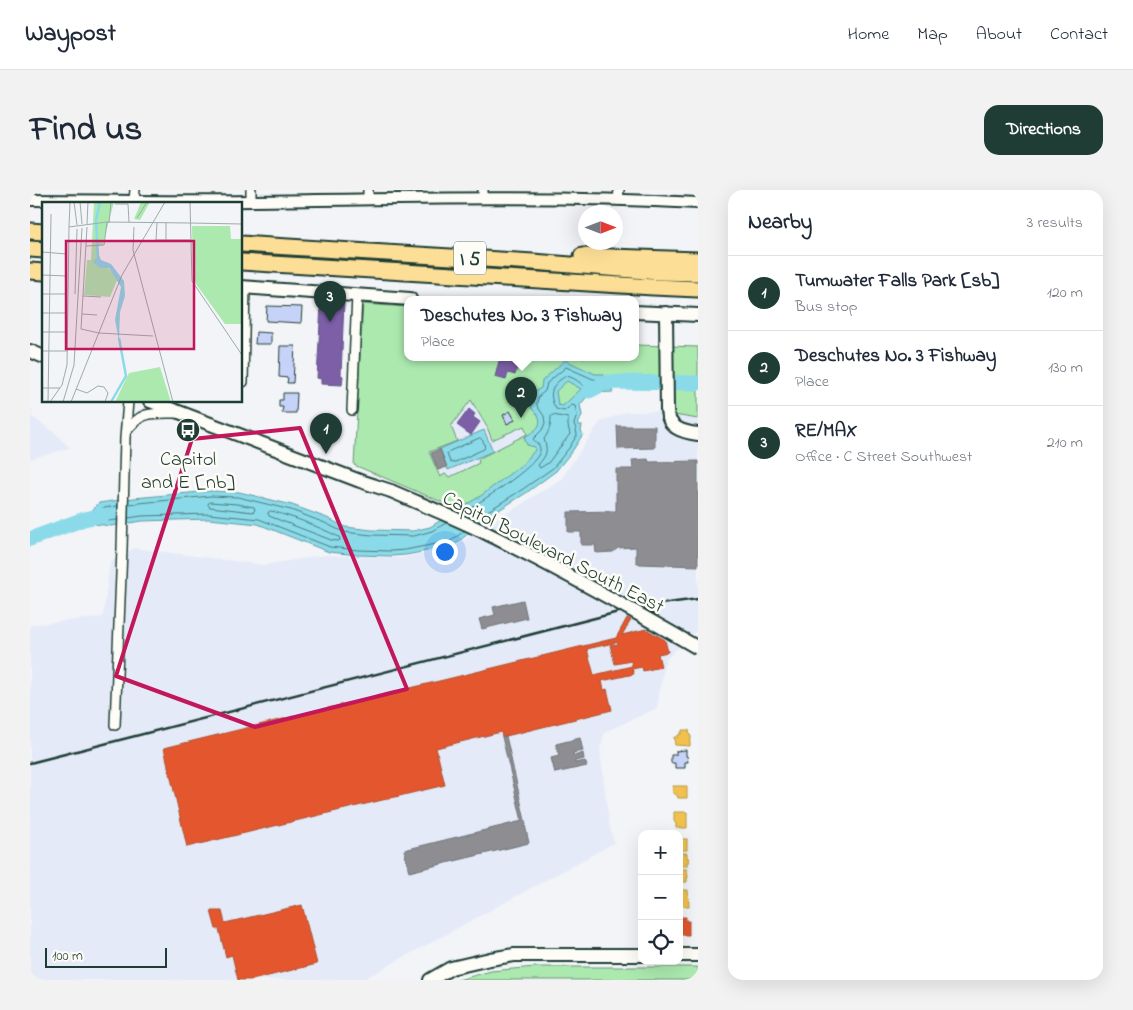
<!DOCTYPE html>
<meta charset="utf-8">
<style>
:root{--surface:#fff;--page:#f2f2f3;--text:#1f2937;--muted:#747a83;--line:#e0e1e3;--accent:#1f3d34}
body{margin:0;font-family:"Indie Flower",sans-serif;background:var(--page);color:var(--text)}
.controls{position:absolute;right:15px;bottom:15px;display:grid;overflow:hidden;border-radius:10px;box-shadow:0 5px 20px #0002}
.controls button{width:45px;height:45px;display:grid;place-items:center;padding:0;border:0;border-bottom:1px solid var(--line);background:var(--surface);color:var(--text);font:25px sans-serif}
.compass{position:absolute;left:548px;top:15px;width:45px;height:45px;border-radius:50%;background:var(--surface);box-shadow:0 5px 20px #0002;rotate:90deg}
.scale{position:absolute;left:15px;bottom:12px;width:122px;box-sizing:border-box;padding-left:5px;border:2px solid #1f3d34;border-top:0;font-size:14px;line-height:18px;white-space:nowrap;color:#1f3d34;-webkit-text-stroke:4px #fdfcf7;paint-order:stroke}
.you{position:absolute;left:414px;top:361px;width:18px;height:18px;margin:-12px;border:4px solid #fff;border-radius:50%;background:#1a73e8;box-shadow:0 0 0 8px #1a73e833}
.badge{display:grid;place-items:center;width:32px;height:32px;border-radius:50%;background:var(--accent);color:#fff;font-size:16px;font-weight:700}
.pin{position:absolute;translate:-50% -41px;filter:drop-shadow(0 1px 2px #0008)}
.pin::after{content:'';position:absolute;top:26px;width:18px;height:15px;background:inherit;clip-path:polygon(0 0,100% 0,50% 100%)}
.popup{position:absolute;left:374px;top:106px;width:235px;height:65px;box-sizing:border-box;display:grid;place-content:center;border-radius:10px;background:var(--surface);filter:drop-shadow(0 1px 4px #0005);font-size:16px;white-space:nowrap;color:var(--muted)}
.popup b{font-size:19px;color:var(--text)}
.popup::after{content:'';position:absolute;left:50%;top:100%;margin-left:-10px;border:10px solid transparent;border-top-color:var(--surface)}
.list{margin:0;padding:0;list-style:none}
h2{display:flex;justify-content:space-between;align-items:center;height:65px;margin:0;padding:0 20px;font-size:21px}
h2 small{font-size:16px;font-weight:400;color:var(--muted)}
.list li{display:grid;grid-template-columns:32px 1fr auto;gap:15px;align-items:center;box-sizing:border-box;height:75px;padding:0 20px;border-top:1px solid var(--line)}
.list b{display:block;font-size:19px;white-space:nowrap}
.list p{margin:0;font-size:16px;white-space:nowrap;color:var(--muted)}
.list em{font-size:16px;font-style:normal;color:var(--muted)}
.icon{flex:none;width:28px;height:28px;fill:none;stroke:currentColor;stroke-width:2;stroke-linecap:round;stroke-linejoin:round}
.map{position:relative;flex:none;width:668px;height:790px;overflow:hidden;border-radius:15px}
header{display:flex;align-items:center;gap:30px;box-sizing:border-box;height:70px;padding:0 25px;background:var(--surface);border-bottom:1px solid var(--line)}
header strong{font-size:24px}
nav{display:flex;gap:28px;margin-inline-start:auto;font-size:18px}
.intro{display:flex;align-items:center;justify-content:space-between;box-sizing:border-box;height:120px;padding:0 30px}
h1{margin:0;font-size:35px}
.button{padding:12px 22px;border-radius:15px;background:var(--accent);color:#fff;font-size:18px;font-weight:700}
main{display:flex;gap:30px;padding:0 30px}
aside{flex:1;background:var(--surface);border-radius:15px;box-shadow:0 5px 20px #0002}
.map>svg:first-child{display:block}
.built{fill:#e5eaf8}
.green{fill:#ace9af;stroke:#669372;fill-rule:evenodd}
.water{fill:#8bdae9;stroke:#609ba1;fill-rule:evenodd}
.homes{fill:#f2c14e;stroke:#b39946}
.shops{fill:#e4572e;stroke:#a94f30;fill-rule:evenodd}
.offices{fill:#7b5ea7;stroke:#5f5484}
.industry{fill:#8d8d92;stroke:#6c7576}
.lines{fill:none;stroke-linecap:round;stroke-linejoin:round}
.shore{stroke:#4a7c7c;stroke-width:1}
.river{stroke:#8bdae9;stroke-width:15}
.building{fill:#c7d2f9;stroke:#1f3d34}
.minor-casing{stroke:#1f3d34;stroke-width:12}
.tertiary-casing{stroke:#1f3d34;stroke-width:14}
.secondary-casing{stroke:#1f3d34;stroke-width:16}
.motorway-casing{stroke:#1f3d34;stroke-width:19}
.minor{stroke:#fdfcf7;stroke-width:9}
.tertiary{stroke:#fdfcf7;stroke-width:10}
.secondary{stroke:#fdfcf7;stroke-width:12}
.motorway{stroke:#fcde96;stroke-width:15}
.rail{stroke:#1f3d34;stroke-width:2.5}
.secondary-bridge-casing{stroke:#1f3d34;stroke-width:16;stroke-linecap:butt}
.secondary-bridge{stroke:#fdfcf7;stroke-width:12}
.marked{fill:none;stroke:#c2185b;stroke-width:4;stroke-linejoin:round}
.labels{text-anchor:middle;stroke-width:5;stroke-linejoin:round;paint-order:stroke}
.shield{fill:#fdfcf7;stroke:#62766e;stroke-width:1}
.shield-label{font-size:19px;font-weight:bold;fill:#1f3d34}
.poi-label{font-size:20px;fill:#1f3d34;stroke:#fdfcf7}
.street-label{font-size:20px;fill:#1f3d34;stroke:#fdfcf7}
.inset-river{fill:none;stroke:#8bdae9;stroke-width:2.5}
.inset-road{fill:none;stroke:#9eaba9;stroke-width:1}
.view{fill:#c2185b;fill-opacity:0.15;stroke:#c2185b;stroke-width:2.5}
.inset-edge{fill:none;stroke:#1f3d34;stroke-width:2.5}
</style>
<header>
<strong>Waypost</strong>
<nav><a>Home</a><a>Map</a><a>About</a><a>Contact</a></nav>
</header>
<div class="intro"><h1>Find us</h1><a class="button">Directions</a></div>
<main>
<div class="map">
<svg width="668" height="790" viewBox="0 0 668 790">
<rect width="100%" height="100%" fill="#f2f4f7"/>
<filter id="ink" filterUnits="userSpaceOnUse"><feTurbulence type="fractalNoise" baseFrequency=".02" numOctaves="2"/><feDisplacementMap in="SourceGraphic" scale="10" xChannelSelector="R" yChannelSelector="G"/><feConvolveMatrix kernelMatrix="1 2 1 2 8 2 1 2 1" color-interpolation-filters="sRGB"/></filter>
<g filter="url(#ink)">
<g class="built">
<path d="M441,210L457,237L462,250L494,236L498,244L448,268L450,273L420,287H410L399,262L427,251L421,237Z"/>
<path d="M0,218L2,219L1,226L25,243L40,258L0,269Z"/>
<path d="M649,221L668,225V439L635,470L627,518L575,542L570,559L579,633L584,653L332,790H0V435L73,427L80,372L104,358L234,375L294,365L371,368L424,357L531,289L570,232L596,222Z"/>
</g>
<g class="green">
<path d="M333,114L377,117V167H605V155L668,157V229L650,226L631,222L632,193L610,192H577L558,202L518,263L438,323L324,275ZM441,210L457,237L462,250L494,236L497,244L448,269L449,273L420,287L415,284L410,287L399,262L427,251L421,236Z"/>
<path d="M505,777H668V790H428L461,781Z"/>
</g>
<g class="water">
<path d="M535,170L565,184H573L583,202L560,203L550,215L552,225L548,235H552L551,241L553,244L543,260L526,281L496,303L461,325L423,356L376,365L361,366L328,365L299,362L228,334L179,329L112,331L81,336L65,334L54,329L69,313L104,308L181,301L209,302L262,315L297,328L315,337L342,340L383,341L400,337L452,305L494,273L505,260V257L497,255L494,247C503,242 514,237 508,225C506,223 504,221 502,219C501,216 501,213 500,211L503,208L504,202L511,198L512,191ZM537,191L551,199L533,216L528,215L526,201Z"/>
<path d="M454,240L463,261L418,280L410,259Z"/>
</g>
<g class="homes">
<path d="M652,540H659L660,546H661V550H660V556L645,555L644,547H648V545H650V543H652Z"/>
<path d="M643,596H657V608H648L647,605L643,603Z"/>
<path d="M644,622H657V638H646V634L644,631Z"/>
<rect x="649" y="649" width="8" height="11"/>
<path d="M649,663H657V668H659V672H657V676H649Z"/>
<path d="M649,679H657L658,688H657V692H649Z"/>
<path d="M649,700H658L659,716H649Z"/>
</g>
<g class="shops">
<path d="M597,428L601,430L592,445L616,439L635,450L638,462L628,464L631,477L613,481L612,477L602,479L604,484L572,491L574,500L577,499L582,520L472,547L471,542L406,558L415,595L157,657L134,558L586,448ZM588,452V454L580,455L585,474L601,471L602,476L564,485L557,459Z"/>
<path d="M272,715L287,774L222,790H208L202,765L196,767L189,739H186L181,721H192L195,733Z"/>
<path d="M649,727H656V731H659V745H649Z"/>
</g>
<g class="offices">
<path d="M308,112H314L311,185L313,186L312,195L291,194V189L287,188L291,114H308Z"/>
<path d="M470,167H490L485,185L478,183L476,190L465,187Z"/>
<path d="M439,219L445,224L443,227L450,232L441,245L427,235Z"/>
</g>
<g class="industry">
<path d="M587,236H625V258L588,259Z"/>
<path d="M410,259L417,277L408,280L401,263Z"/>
<path d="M618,269L619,272L668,271V376L610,374L606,372V357L588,358L583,362L566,363L565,355H551V342H538V322L586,321V279H603L602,270Z"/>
<path d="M493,410L497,428L452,439L449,429L465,425L463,417Z"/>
<path d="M476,546L496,635H495L499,653L379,682L374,660L492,631L472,547Z"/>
<path d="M550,548L553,561L543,563L544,566L553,563L554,569L545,571V573L555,571L557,576L525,583L521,568L529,566L526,554Z"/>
</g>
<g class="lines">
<g class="shore">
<path d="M523,225L538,228V236L540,244L518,273L510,278L508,275C517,265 518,261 514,249C519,242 521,236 521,227Z"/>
<path d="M450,248C453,249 456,256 454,259L423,273L420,272L417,264L418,262Z"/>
<path d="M180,312L207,314L224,317L225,320L223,322L180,317L178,315Z"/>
<path d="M99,314L181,306L208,307L261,320L295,333L313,342L342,345L384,346L402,341L416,333"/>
<path d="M241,321C264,327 287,336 309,347L310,350L308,351L301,350L239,326L238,323Z"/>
<path d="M432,323C447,314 507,277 510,261C511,255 506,253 503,249L512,240L515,233L514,226L507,216V212L509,206L515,201L517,193L536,177L563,189L570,190L573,195L572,198L557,199C552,194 544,187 536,186C522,194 517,203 526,219L534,221L542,215L545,216L547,225L544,234L546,239L547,245L539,258L523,278L493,299L458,321L447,330"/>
<path d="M98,328L112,326L179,324L229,329L300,357L328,360L361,361L375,360L421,351L434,341"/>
<path d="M87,330C80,331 69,332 64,327L72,318L88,316"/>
</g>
<g class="river">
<path d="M559,201L577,192L668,193"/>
<path d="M0,349L54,329L74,325"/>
</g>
</g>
<g class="building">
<path d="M237,116L272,117L271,133L236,131Z"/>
<path d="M226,142L241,143V154H225Z"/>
<path d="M250,156H265L263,193H257L258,188L249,187Z"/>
<path d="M253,203H267L266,223H252L253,217H249V210H253Z"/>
<path d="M480,221L485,230L477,234L473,225Z"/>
<path d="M656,560V566H657L658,572H655V578H645V573H641V565H646V561Z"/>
</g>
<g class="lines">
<g class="minor-casing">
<g id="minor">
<path d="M453,0V8"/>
<path d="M338,9V0"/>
<path d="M104,10L105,0"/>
<path d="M588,10L589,0"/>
<path d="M221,11V0"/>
<path d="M213,192L215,97"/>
<path d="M322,220L327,105"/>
<path d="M96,242C111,221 121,223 145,223"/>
<path d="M85,535L92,359L95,248L98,211"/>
</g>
</g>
<g class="tertiary-casing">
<path id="tertiary" d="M0,10C74,10 148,12 223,11C371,9 520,5 668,13"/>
</g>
<g class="secondary-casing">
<g id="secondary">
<path d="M211,97L380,109"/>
<path d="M605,122L668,125"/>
<path d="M636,123L637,220C638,238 652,242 668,244"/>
<path d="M0,161L14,167"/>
<path d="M120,211L330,291L361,301"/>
<path d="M649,765H668"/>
<path d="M400,790L421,778L460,769L484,765H612"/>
</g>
</g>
<g class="motorway-casing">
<g id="motorway">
<path d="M0,41L14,42"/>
<path d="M211,54L503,72L629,82L668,83"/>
<path d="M0,59L14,60"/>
<path d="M552,66L668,70"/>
<path d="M211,72L623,97L668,99"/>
<path d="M0,81L14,82"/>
</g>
</g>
<use href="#minor" class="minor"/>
<use href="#tertiary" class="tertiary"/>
<use href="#secondary" class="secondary"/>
<use href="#motorway" class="motorway"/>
<path class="rail" d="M0,573L608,417L668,409"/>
<g class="secondary-bridge-casing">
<path id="secondary-bridge" d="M361,301C393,315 426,328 458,344C529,379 599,418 668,458"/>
</g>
<use href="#secondary-bridge" class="secondary-bridge"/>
</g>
</g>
<path class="marked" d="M270,238L377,499L225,537L86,486L162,249Z"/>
<defs>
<g id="bus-disc" transform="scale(1.25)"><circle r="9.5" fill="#1f3d34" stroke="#fdfcf7"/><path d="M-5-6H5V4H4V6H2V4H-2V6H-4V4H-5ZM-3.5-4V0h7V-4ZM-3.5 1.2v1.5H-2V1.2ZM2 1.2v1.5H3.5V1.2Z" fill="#fff"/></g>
</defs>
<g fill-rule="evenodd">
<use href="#bus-disc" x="158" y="240"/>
</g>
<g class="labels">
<rect class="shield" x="424" y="51.5" width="32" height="33" rx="4"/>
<g class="shield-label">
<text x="440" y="75">I 5</text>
</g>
<g class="poi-label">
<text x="158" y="275">Capitol<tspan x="158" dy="23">and E [nb]</tspan></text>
</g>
<g class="street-label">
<text transform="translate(524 361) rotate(27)" y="7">Capitol Boulevard South East</text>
</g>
</g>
<g transform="translate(12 12)">
<rect width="200" height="200" fill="#f2f4f7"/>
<path d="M52,0H72L61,42L55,45L57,57L76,76L68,95L42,93L45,58H49ZM99,0H108L98,18L92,17ZM150,24H188L189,37H200V122H183L154,82L151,72ZM118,165L129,200H73L87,171Z" fill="#ace9af"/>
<path d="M57,53L59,58L69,62L82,79L83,94L78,110L77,139L73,118L79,85L67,66H58L51,60Z" fill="#8bdae9"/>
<path class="inset-river" d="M56,56L54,18L58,0M69,200L84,174L77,136"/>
<path class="inset-road" d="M28,0L27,25L65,20L148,21M32,0L35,23M38,0L40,22M148,0L150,79L200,153M73,2H86L87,20M95,16L105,0M124,20V38M67,21L69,0M115,21L114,38H148M148,21L200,22M45,22L46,0M45,25L39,127L57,131M92,25L91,48L131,200M44,44L62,43L65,20M0,50L25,52M0,73L25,74M0,92H25M33,92L35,27M41,94L59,95M0,111H25M40,112L55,113M0,130H25M57,131L111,134M0,149H25M0,186H18M34,187L45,191L56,184L62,185L66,191L63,200M6,200L9,12M8,200L20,183L25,163L27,25M21,200L32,163L40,26M29,200L80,73L123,0"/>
<path class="view" d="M24,39H152V147H24Z"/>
<rect width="200" height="200" class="inset-edge"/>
</g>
</svg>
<div class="controls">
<button>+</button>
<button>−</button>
<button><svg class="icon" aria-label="locate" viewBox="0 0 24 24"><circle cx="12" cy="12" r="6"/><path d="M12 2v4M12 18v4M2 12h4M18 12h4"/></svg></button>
</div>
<svg class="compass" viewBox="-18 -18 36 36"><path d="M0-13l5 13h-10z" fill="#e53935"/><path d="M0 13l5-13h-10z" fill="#747a83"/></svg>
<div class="scale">100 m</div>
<div class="you"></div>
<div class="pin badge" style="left:296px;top:264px">1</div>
<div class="pin badge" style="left:491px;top:228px">2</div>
<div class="popup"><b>Deschutes No. 3 Fishway</b>Place</div>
<div class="pin badge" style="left:300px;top:132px">3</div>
</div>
<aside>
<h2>Nearby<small>3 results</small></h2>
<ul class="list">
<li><span class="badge">1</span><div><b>Tumwater Falls Park [sb]</b><p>Bus stop</p></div><em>120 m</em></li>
<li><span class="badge">2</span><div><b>Deschutes No. 3 Fishway</b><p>Place</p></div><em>130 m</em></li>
<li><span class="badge">3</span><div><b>RE/MAX</b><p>Office · C Street Southwest</p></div><em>210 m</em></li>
</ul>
</aside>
</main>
